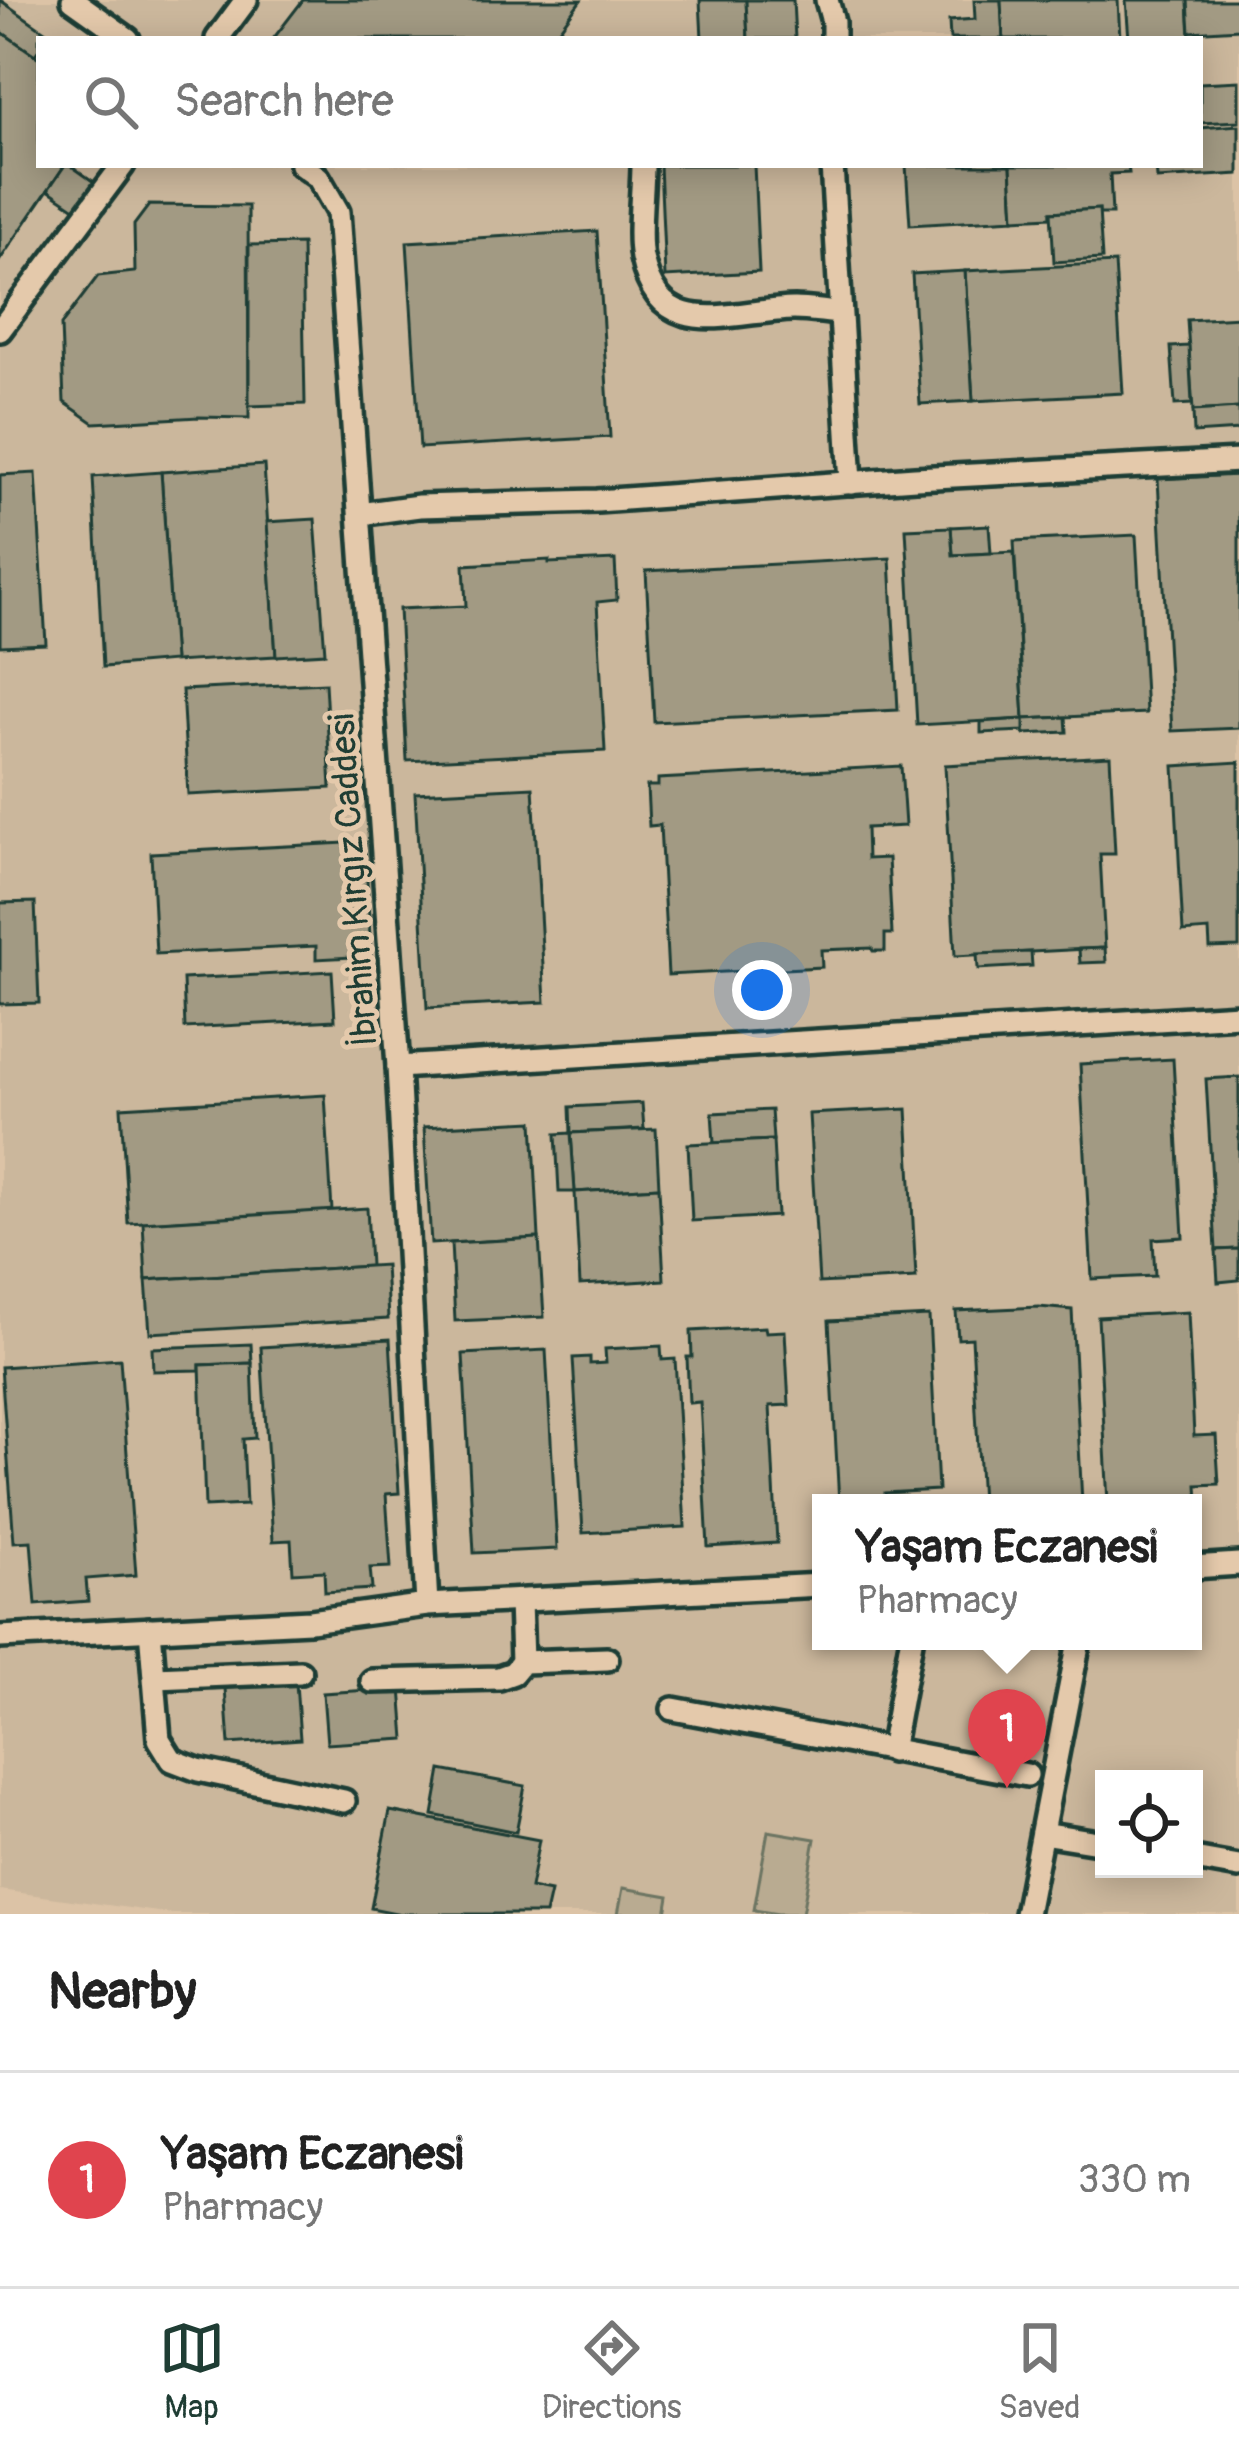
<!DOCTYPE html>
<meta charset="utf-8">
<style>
:root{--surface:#fff;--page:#f6f6f6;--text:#222;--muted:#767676;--line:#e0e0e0;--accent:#1f3d34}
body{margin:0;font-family:Pangolin,sans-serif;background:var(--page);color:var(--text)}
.controls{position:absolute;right:36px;bottom:36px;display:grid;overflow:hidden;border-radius:0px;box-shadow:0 6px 30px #0003}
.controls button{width:108px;height:108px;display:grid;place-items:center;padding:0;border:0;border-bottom:3px solid var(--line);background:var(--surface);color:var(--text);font:60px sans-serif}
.you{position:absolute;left:762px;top:990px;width:42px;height:42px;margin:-30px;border:9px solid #fff;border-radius:50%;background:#1a73e8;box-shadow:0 0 0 18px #1a73e833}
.badge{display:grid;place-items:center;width:78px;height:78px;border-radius:50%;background:var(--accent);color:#fff;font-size:39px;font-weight:700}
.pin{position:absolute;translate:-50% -99px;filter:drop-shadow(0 3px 6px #0008)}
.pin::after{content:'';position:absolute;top:63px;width:42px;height:36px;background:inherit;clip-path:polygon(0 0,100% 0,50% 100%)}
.popup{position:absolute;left:812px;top:1494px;width:390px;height:156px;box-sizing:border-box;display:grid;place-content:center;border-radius:0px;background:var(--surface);filter:drop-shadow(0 3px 9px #0005);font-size:39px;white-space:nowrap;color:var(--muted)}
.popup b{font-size:45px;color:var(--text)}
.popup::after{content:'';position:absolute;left:50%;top:100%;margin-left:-24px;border:24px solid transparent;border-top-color:var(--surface)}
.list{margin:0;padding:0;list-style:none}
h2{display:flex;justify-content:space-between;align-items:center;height:156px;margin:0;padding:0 48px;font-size:51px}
h2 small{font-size:39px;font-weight:400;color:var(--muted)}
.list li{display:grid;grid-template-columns:78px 1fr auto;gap:36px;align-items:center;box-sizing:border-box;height:216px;padding:0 48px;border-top:3px solid var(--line)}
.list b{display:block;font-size:45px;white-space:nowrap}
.list p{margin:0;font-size:39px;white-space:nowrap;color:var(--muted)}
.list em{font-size:39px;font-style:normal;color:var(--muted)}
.icon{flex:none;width:66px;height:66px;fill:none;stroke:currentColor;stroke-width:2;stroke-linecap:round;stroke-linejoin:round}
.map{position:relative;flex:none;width:1239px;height:1914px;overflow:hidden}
.search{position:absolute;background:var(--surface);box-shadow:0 6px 30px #0003;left:36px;right:36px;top:36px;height:132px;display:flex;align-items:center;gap:30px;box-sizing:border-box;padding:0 42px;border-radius:0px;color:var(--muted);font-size:45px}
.sheet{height:372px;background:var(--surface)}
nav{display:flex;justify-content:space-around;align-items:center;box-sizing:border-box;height:168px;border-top:3px solid var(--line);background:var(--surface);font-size:33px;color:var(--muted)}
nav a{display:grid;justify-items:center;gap:6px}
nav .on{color:var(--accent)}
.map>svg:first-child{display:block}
.built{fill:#cbb79c;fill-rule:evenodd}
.green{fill:#b9ab91;stroke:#6c7462;stroke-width:3}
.building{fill:#a29a83;stroke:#1f3d34;stroke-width:3}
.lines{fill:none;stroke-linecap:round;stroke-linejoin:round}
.minor-casing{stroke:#1f3d34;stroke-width:30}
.minor{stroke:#e4c9ab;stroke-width:21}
.labels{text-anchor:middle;stroke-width:10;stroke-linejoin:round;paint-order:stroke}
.street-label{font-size:36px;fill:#1f3d34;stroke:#e4c9ab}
</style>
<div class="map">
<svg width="1239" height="1914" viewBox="0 0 1239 1914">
<rect width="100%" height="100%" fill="#dcc3a6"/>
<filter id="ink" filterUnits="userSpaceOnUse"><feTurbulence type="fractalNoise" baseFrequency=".00833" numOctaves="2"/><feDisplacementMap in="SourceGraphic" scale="24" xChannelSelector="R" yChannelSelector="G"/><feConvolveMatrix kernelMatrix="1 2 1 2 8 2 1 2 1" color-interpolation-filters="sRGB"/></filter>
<g filter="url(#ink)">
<path class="built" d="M0,0H1239V1914H172L0,1890ZM39,39H1200V165H39ZM821,1503H1193V1641H821ZM1104,1779H1194V1869H1104Z"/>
<g class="green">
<path d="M768,1831L815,1839L802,1914H778L754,1910Z"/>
<path d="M623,1888L669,1896L666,1914H618Z"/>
</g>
<g class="building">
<path d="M0,0L49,34L46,39H39V49L35,55L0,31Z"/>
<path d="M303,0H581L552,39H273Z"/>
<path d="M700,0H746L748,39H702Z"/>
<path d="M746,0H793L795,39H748Z"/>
<path d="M974,0H1001L1003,39H950L949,21L975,19Z"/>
<path d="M1001,0H1118L1120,39H1003Z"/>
<path d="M1126,0H1188L1190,39H1129Z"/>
<path d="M1188,0H1239V29L1190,32Z"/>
<path d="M0,31L39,58V165H65L0,260Z"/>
<path d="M1239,81V121L1200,123V83Z"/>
<path d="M1239,125V174L1157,179L1156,165H1200V128Z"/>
<path d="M65,165H70L94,182L76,209L48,190Z"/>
<path d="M660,165H754L759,272L665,277Z"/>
<path d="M906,165H1011L1014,219L910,225Z"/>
<path d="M1011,165H1128L1129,173L1110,174L1112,214H1099V209L1051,212V217L1014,219Z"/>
<path d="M149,205L248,206L249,418L199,417L94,423L64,402L61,325L98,276L135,272L134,225Z"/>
<path d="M1099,209L1102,259L1054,262L1051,212Z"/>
<path d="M597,231L610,437L420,448L407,242Z"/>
<path d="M302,244L305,404L249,406V245Z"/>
<path d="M1115,263L1123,393L973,401L965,271Z"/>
<path d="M965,271L973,401L920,404L912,274Z"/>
<path d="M1239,317V408L1193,411L1187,320Z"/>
<path d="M1189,346L1192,404L1175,405L1171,347Z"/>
<path d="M1239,408V430L1194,433L1193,411Z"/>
<path d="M264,465L276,656L174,662L161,472Z"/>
<path d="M161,472L174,661L103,667L93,477Z"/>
<path d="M36,473L46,644L0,646V475Z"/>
<path d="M1239,475V728L1172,731L1158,479Z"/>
<path d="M315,519L325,653L276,656L267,522Z"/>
<path d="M989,525L991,553L953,555L951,527Z"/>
<path d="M951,527L953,555L1014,552L1024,719L917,725L906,529Z"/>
<path d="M1136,535L1146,713L1024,719L1014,541Z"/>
<path d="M890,558L898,710L654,722L646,571Z"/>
<path d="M549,560V563L615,560L617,600L597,602L605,751L407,761L399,609L466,606L464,565Z"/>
<path d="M325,683L331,788L188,795L182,690Z"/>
<path d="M1066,717L1067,732L1024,734V719Z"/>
<path d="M1024,719V731L981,733V722Z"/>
<path d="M1110,756L1115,854H1100L1105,948L955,956L945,765Z"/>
<path d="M1239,762V947L1210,948L1209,930L1183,932L1174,766Z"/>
<path d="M901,766L905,826L866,828L867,859L888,858L892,934H885V951H873L872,948L821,950L822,967L668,975L660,825L649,826L647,786H658V779Z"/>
<path d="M533,787L545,1002L427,1008L415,793Z"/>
<path d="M365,842L371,956L316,959V946L156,954L151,853Z"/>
<path d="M35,902L39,1003L0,1004V903Z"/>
<path d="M1105,948L1106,962L1080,963L1079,949Z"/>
<path d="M1031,952L1032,966L978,969L977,954Z"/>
<path d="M332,971L335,1020L185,1028L183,979Z"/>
<path d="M1173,1059L1183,1237L1153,1239L1155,1276L1092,1279L1080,1064Z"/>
<path d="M1239,1077V1249L1216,1250L1206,1079Z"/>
<path d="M325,1095L332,1211L128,1223L121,1107Z"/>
<path d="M642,1103L644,1129L571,1133L570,1107Z"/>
<path d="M907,1109L916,1278L819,1283L809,1114Z"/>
<path d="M771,1110L773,1140L714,1143L712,1113Z"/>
<path d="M533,1121L539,1238L431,1244L424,1127Z"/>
<path d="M656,1129L659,1187L575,1192L571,1133Z"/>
<path d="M571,1133L575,1192H559L556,1134Z"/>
<path d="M773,1140L777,1216L692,1221L688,1144Z"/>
<path d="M659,1187L664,1280L580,1285L575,1192Z"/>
<path d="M367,1208L370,1266L146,1280L143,1222Z"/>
<path d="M539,1238L544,1317L455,1321L451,1243Z"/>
<path d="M1239,1249V1280L1218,1282L1216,1250Z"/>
<path d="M385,1265L388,1319L150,1333L146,1280Z"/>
<path d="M1039,1307L1072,1310L1082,1503H981L972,1338L958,1339L956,1311Z"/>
<path d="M1188,1312L1194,1436L1216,1435L1219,1484L1197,1485L1198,1501L1108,1503L1098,1317Z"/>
<path d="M929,1316L938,1490L885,1493V1503H839L829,1321Z"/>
<path d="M765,1327L766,1332L785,1331L789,1405L770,1406L777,1543L708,1547L700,1402L689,1403L687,1357H692L691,1331Z"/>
<path d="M390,1339L399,1493L386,1494L391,1567L370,1568L372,1589L325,1592L324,1571L293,1573L291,1540L273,1541L261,1347Z"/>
<path d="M251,1344L252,1363L200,1365V1370L153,1371L152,1348Z"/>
<path d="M661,1346L662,1360L675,1359L685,1527L583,1533L573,1358L590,1357V1364L606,1363L605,1349Z"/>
<path d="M546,1350L557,1549L474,1553L463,1354Z"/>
<path d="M120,1359L136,1575L86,1579L88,1601L36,1605L31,1541L14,1542L1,1367Z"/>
<path d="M252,1363L255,1438L243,1439L246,1505L205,1507L200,1365Z"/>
<path d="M296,1683L300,1739L229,1744L225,1688Z"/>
<path d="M401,1688L405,1739L327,1744L323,1693Z"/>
<path d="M441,1770L525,1786L516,1832L433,1815Z"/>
<path d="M390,1811L539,1840L530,1888L550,1892L545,1914H401L371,1908Z"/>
</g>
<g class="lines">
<g class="minor-casing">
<g id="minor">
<path d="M73,0L128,39"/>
<path d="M827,0L833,22V39"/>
<path d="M217,39L246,0"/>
<path d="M301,165L318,177L338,212L398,1067L427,1605"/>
<path d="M643,165C643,191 637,234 642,258C660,345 733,310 794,309C809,309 825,312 840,313"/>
<path d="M832,165L851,483"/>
<path d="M0,330L123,165"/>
<path d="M360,514L419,506L597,501L915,478L1239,461"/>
<path d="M398,1067L1239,1015"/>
<path d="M1193,1567L1239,1564"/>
<path d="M520,1601L522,1662"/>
<path d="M150,1629L159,1739L172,1760L198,1770L344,1801"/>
<path d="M0,1637L310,1621L427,1605L821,1585"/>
<path d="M155,1678L300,1672"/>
<path d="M372,1681L499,1678L513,1673L522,1662L607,1659"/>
<path d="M673,1709L1027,1775"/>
<path d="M891,1751L911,1641"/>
<path d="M1042,1833L1104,1843"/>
<path d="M1194,1859L1239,1867"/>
<path d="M1026,1914L1079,1641"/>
</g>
</g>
<use href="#minor" class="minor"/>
</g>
</g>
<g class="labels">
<g class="street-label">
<text transform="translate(352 880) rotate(-94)" y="13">İbrahim Kırgız Caddesi</text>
</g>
</g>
</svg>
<div class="controls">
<button><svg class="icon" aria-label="locate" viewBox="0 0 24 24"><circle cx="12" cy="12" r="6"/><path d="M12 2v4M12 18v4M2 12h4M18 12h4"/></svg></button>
</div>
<div class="you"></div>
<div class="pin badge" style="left:1007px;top:1788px;background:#e0444e">1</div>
<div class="popup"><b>Yaşam Eczanesi</b>Pharmacy</div>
<div class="search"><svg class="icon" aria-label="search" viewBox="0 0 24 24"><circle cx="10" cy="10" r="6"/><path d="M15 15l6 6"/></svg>Search here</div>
</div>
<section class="sheet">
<h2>Nearby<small></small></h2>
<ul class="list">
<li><span class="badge" style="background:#e0444e">1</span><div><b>Yaşam Eczanesi</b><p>Pharmacy</p></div><em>330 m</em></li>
</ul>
</section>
<nav>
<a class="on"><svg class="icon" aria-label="map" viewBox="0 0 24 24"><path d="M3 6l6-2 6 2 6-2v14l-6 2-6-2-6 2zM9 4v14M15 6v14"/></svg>Map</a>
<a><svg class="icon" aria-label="directions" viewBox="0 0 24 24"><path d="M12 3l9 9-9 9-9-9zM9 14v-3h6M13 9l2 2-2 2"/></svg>Directions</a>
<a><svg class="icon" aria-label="saved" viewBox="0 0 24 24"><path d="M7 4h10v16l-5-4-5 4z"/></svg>Saved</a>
</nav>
